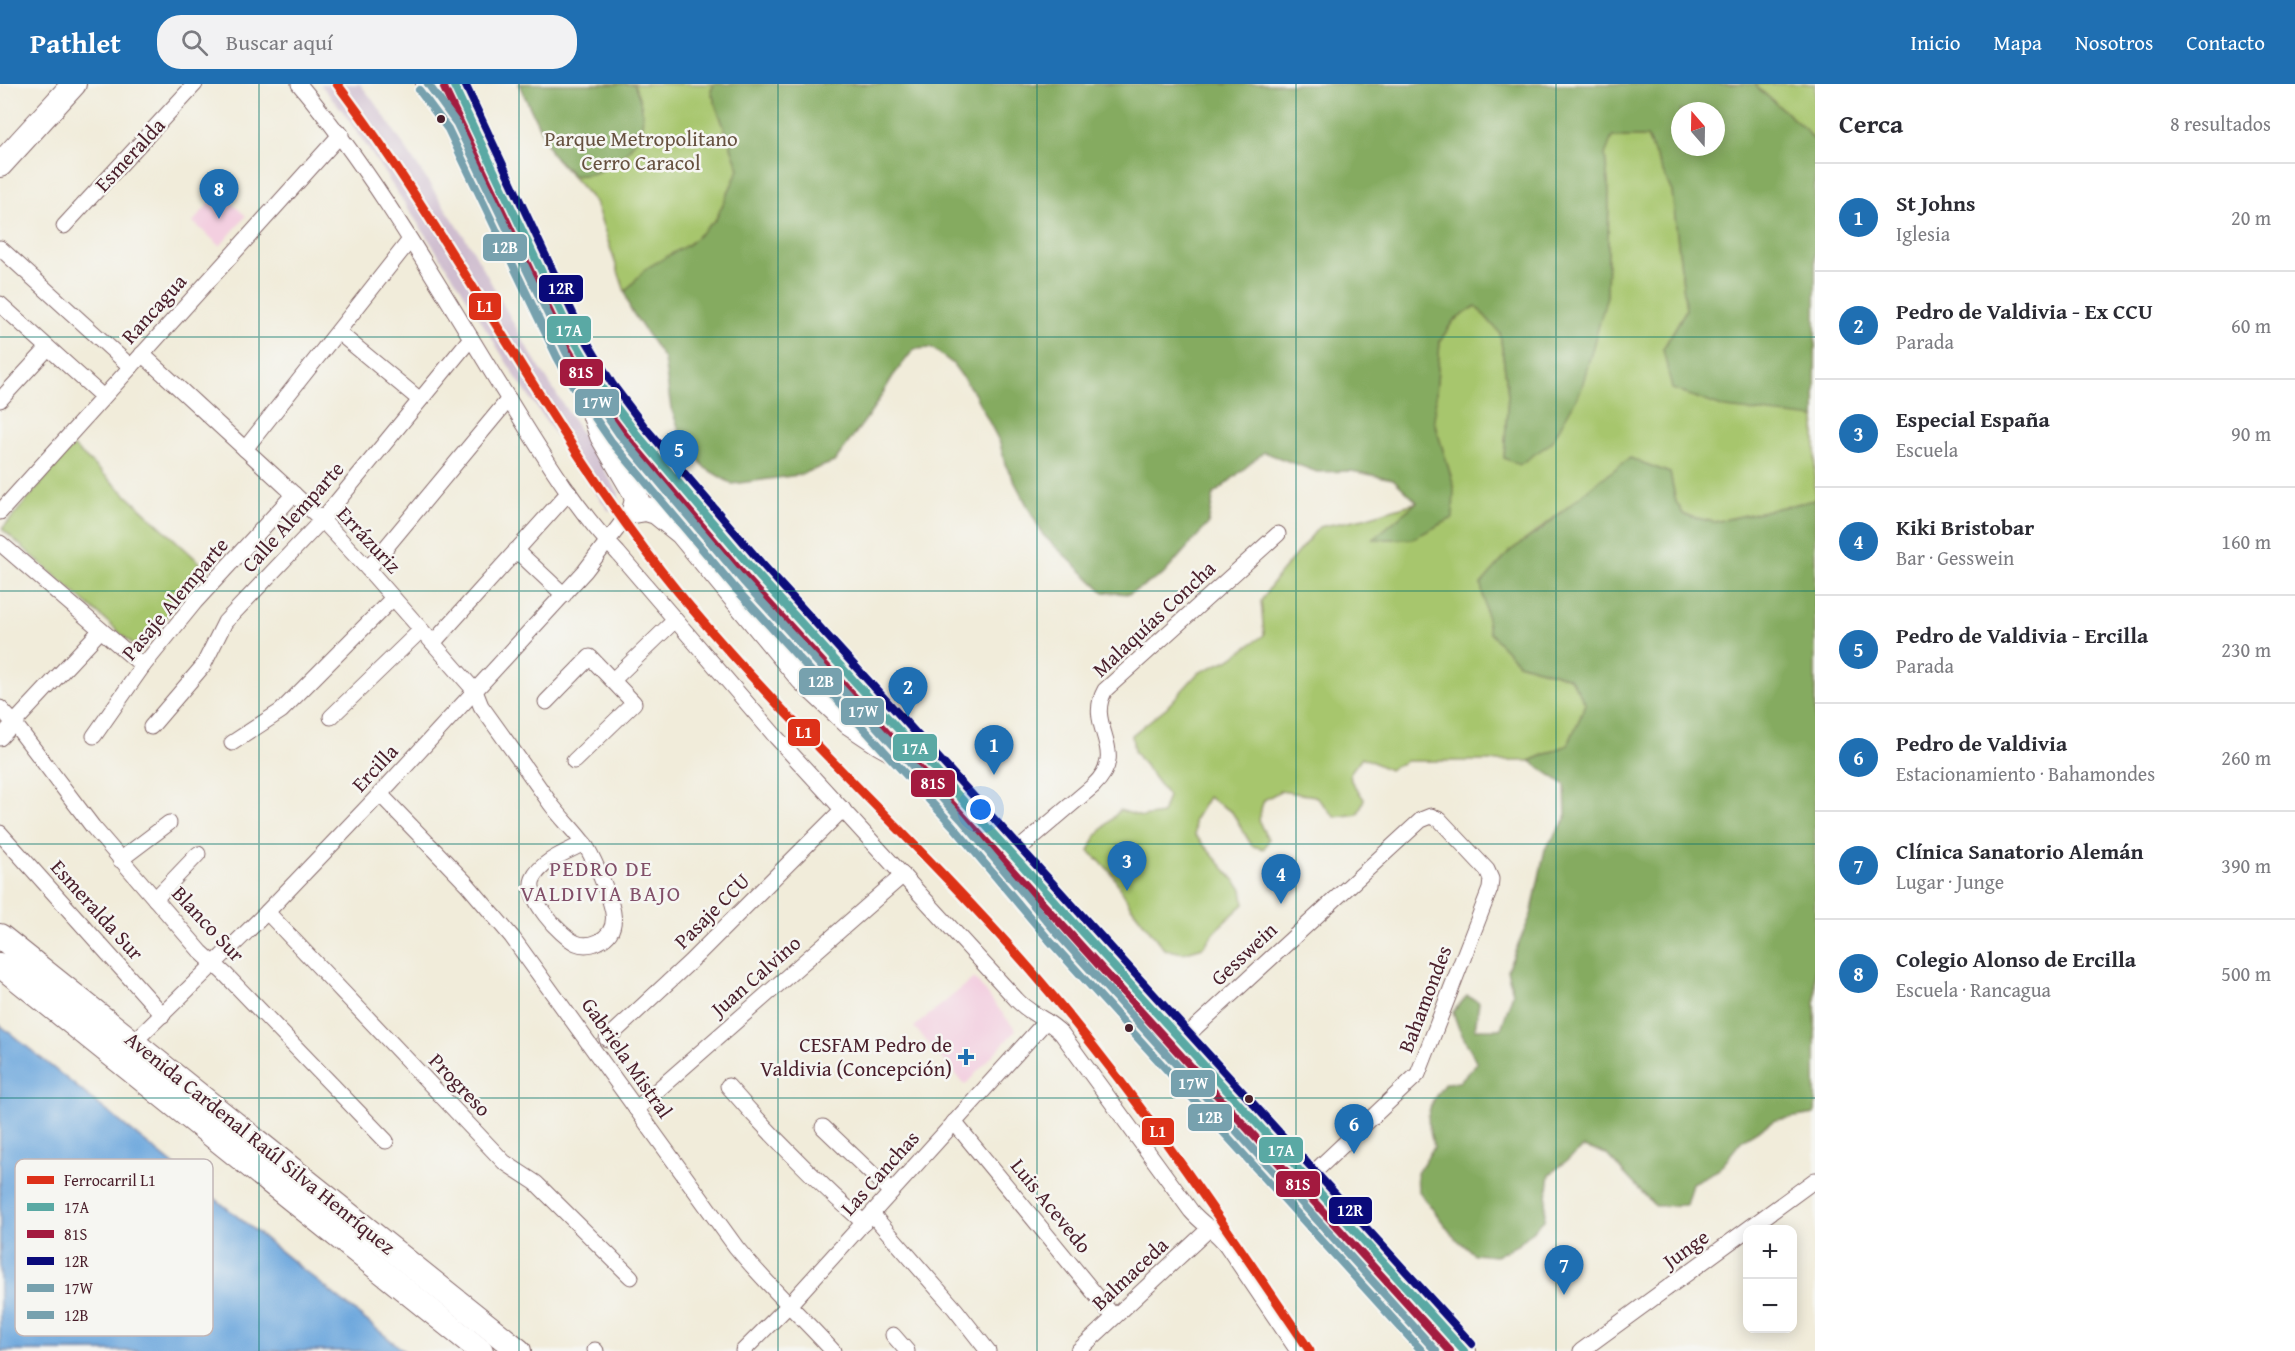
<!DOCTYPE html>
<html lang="es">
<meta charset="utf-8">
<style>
:root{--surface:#fff;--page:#f2f2f3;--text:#2b2b33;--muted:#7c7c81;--line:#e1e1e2;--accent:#1f6fb2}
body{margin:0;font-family:"Gentium Book Plus",serif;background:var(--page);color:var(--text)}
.controls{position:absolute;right:18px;bottom:18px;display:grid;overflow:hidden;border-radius:12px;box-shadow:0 3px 15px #0003}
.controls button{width:54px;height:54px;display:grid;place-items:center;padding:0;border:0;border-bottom:2px solid var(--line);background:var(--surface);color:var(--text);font:30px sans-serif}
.compass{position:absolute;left:1671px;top:18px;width:54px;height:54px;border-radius:50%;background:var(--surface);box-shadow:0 3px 15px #0003;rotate:340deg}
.you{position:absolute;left:981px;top:726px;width:21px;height:21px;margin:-15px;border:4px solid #fff;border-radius:50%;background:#1a73e8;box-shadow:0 0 0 9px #1a73e833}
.badge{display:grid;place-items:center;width:39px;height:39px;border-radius:50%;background:var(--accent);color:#fff;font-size:20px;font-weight:700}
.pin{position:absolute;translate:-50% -50px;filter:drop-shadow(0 2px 3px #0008)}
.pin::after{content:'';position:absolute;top:32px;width:21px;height:18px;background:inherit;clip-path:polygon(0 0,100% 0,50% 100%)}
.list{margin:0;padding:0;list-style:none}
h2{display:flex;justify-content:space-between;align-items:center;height:78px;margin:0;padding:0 24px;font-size:26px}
h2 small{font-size:20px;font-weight:400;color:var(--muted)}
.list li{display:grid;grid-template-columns:39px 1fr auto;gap:18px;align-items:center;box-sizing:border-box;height:108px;padding:0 24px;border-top:2px solid var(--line)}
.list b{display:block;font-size:22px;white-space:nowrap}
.list p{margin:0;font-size:20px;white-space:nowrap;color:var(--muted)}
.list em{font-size:20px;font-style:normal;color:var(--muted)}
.icon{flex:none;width:33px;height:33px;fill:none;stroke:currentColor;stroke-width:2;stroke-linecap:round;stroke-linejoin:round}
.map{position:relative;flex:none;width:1815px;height:1267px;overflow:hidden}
header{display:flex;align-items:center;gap:36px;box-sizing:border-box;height:84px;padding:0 30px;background:var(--accent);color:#fff}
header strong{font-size:28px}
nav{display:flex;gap:33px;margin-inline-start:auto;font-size:21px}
.search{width:420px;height:54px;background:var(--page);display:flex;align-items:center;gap:15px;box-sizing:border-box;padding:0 21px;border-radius:24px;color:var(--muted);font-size:22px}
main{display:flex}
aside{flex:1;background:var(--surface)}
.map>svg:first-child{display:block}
.built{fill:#f3cfe0}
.industrial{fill:#cfbdcf}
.green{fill:#a7c66d;stroke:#78724c;stroke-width:1.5}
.forest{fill:#85ab60;stroke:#686546;stroke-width:1.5;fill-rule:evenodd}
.water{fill:#6da7dd;stroke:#5c6384;stroke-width:1.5}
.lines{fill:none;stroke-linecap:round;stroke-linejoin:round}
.minor-casing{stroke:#846768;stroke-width:17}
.primary-casing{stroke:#846768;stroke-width:26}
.minor{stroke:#fff;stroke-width:15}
.primary{stroke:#fff;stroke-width:24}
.bus-1-casing{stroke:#f6f6f2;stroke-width:12}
.bus-2-casing{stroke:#f6f6f2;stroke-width:12}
.bus-3-casing{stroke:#f6f6f2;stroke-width:12}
.bus-4-casing{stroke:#f6f6f2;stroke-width:12}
.bus-5-casing{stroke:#f6f6f2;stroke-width:12}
.bus-1{stroke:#5aa9a4;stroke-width:8}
.bus-2{stroke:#a31a3f;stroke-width:8}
.bus-3{stroke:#0a0a7a;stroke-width:8}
.bus-4{stroke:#77a1ae;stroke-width:8}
.bus-5{stroke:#77a1ae;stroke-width:8}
.rail-1-casing{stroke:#f6f6f2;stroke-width:14}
.rail-1{stroke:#dd3018;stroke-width:9}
.grid{fill:none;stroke:#0f766e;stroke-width:1.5;stroke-opacity:0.55}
.bus-dot{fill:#4a1f2b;stroke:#f6f6f2;stroke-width:2}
.poi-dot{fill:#1f6fb2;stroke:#f6f6f2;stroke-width:2}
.labels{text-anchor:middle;stroke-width:5;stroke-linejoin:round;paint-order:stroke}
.park-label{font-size:21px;fill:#66513f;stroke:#f6f6f2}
.street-label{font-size:21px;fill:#4a1f2b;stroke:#f6f6f2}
.poi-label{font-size:21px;fill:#4a1f2b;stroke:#f6f6f2;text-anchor:end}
.neighbourhood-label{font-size:22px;letter-spacing:1.5px;fill:#825069;stroke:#f6f6f2}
.key{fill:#f6f6f2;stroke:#c2b6b6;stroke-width:1.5}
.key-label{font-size:16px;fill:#4a1f2b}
.line-badge{stroke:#f6f6f2;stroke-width:2}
.badge-label{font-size:16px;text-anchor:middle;font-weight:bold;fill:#fff}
</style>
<header>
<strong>Pathlet</strong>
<div class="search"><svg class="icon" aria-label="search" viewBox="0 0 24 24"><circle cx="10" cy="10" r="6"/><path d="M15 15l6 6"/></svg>Buscar aquí</div>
<nav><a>Inicio</a><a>Mapa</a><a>Nosotros</a><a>Contacto</a></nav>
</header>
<main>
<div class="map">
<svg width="1815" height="1267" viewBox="0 0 1815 1267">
<rect width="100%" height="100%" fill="#f6f6f2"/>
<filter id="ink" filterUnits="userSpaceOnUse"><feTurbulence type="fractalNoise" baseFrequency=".0167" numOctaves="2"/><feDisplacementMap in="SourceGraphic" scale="12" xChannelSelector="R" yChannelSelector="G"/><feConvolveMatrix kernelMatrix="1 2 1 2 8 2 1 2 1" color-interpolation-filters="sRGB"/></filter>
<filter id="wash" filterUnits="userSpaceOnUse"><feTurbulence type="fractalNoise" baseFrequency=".008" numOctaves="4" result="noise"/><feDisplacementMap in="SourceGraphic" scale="24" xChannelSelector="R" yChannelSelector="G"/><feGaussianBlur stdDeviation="1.35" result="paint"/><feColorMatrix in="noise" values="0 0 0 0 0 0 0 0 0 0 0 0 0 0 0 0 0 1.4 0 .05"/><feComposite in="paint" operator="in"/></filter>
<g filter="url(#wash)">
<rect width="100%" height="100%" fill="#f1ecda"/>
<g class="built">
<path d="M219,108L246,132L220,162L193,138Z"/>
<path d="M974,894L1016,946L965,1001L914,943Z"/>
</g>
<path class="industrial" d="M320,0H360L377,21L470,161L528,265L619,409L618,422L609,427L586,396L515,292L459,201L363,57L341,25Z"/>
<g class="green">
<path d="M519,0H714L711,7L739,85L716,135L706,145L704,256L625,208L595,118L552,70Z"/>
<path d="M1757,0H1815V57L1806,46L1757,3Z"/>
<path d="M1611,53H1647L1672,108L1686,226L1663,265L1815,334V416L1714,438L1684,431L1676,418L1670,389L1630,374C1589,404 1552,438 1510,467L1518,579L1570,594L1586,620L1568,661L1530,677H1406L1389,686L1362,673L1350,689L1351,697L1364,715L1358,730L1335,733L1315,712L1280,707L1264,716C1257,735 1257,739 1269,755L1264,765L1252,762L1232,728L1208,713L1194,736L1195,751L1242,805L1244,820L1219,843L1203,863L1183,869L1164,865L1130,821L1111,788L1089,767L1096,752L1120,726L1142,733L1162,730L1168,712L1134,667L1132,651L1167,623L1198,589L1230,575L1264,551L1261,517L1276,494L1319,443L1364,434L1418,418L1373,455H1412L1454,402L1434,337L1440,257L1453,237L1476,222L1500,249L1508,310L1504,374L1607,212L1609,109L1605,70Z"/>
<path d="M73,362L209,487L137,564L2,445Z"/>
</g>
<g class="forest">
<path d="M519,0H634C639,12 645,28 642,41C637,62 617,80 597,88C590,91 581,91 574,92L552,70Z"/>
<path d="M714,0H1757V3L1806,46L1815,57V334L1725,324L1672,305L1663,265L1686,226L1672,108L1647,53H1612L1605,71L1609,109L1607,212L1581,306L1551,359L1519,381L1504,374L1508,310L1500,249L1476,222L1453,237L1440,257L1434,337L1454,402L1453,434L1412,455H1373L1417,418L1393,395L1351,387L1317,388L1264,368L1214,410L1208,440L1163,491L1129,510L1104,508L1043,451L1005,380L1000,359L974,309L953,280L932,264L914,265L893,292L872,327L834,378L799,391L732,400L705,384L682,353L671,324L664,275L630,225L625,208L645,185L689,160L716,135L739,85L711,7ZM1680,27H1716V63H1680Z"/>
<path d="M1630,374L1670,389L1676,418L1684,431L1714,438L1815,416V1030L1775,1036L1742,1056L1718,1086L1692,1099L1686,1121L1655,1122L1606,1070L1584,1063L1550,1090L1544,1136L1519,1160L1496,1172L1474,1170L1453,1152L1418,1106L1417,1089L1434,1063C1425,1031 1425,1026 1445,999L1459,998L1477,979L1459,945L1453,928L1467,912L1479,918L1475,945H1501L1513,909L1507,886L1531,831L1545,765L1566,735L1565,701L1530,677L1568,661L1586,620L1570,594L1518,579L1489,548L1481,500L1510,467L1542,445L1592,402Z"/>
</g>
<path class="water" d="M0,941L404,1267H0Z"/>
</g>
<g filter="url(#ink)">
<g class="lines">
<g class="minor-casing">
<g id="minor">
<path d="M299,0C375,91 434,194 496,295C534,355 569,418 618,469L776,653L1016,915C1029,930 1048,935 1062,950L1191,1127C1202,1140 1217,1148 1227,1162L1298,1267"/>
<path d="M64,142L195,0"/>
<path d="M0,164L131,283"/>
<path d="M0,220L103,313"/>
<path d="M338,248L420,316"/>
<path d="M142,270L322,436L368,485L475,607L481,622C504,654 527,686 550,719C561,734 574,746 585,761C592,771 596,782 601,793C609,814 626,845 598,858C591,861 583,862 576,859C560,852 525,813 533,795C541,777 567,768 584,759"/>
<path d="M0,316L48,264"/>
<path d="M245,365L410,156"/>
<path d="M0,428L341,50"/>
<path d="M0,459L143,582"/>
<path d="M516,466L564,511"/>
<path d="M368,485L509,315"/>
<path d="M433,559L569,408"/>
<path d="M613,596L674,537"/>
<path d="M546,618L590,573L634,619L574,677"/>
<path d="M0,624L14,639L93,743L201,868L225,890L386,1057"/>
<path d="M331,633L421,546"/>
<path d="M151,643L203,582L225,538L322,436L471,254"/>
<path d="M94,652L143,582L195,518L294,410"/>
<path d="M0,654L100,547"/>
<path d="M232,659L281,627L393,514"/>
<path d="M380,710L466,799L512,853L736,1163C766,1200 801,1232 833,1267"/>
<path d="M0,749L163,931"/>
<path d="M1013,770L1093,702C1131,666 1084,643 1105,606L1278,450"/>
<path d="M120,776L169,739"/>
<path d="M155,815L198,770"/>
<path d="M267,828L504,1078L536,1099L631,1193"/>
<path d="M607,955L690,878L843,725"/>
<path d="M134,958L267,828L380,710L585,487L623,437L634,427"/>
<path d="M1178,962L1196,943L1421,736L1431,732L1440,736L1487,786L1491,795L1490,805L1418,990L1308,1094"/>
<path d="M728,1002C772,1053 813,1094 864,1139"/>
<path d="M636,1025L903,791"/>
<path d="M954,1038L1114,1233"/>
<path d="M823,1043L891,1108"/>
<path d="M872,1130L955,1225L988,1267"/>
<path d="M893,1251L907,1267"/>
<path d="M595,1266L596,1267"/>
<path d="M743,1267L790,1220L1046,937"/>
<path d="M1078,1267L1210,1144"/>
<path d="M1581,1267L1815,1096"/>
</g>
</g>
<g class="primary-casing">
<g id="primary">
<path d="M428,0L457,40"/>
<path d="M453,0L574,256L604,307L636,349L755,488L1464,1267"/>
<path d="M0,81L74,0"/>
<path d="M582,296L602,352L634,407L637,416L634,427L646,425L656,428L682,449L803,595L850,639L880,659L905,673"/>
<path d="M996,775L1057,849L1436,1267"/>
<path d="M0,852L519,1267"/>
<path d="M0,881L481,1267"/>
</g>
</g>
<use href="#minor" class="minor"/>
<use href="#primary" class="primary"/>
<g class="bus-1-casing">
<path id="bus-1" d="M453,0L574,256L604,307L636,349L755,488L1464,1267"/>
</g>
<g class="bus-2-casing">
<path id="bus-2" d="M444,4L565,260L595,312L628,355L747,495L1450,1267"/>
</g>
<g class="bus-3-casing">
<path id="bus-3" d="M465,0L583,251L613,301L644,342L763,481L1472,1260"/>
</g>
<g class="bus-4-casing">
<path id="bus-4" d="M428,0L457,40L566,268L582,296L619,350L743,497L961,735L1057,849L1436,1267"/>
</g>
<g class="bus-5-casing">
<path id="bus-5" d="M419,6L448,45L557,273L573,302L611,357L735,504L953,742L1049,856L1422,1267"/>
</g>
<use href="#bus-1" class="bus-1"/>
<use href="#bus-2" class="bus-2"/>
<use href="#bus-3" class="bus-3"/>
<use href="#bus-4" class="bus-4"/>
<use href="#bus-5" class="bus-5"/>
<g class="rail-1-casing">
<path id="rail-1" d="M337,0C461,163 548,349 678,508C787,641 916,755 1029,884C1133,1004 1221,1136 1310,1267"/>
</g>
<use href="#rail-1" class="rail-1"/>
</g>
</g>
<path class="grid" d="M259,0V1267M519,0V1267M778,0V1267M1037,0V1267M1296,0V1267M1556,0V1267M0,253H1815M0,507H1815M0,760H1815M0,1014H1815"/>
<g class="bus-dot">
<circle cx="441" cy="35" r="5"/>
<circle cx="1129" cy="944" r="5"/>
<circle cx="1249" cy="1015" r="5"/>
</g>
<path class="poi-dot" d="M963 964h6v6h6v6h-6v6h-6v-6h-6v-6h6z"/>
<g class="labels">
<g class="park-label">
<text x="641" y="62">Parque Metropolitano<tspan x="641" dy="24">Cerro Caracol</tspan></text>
</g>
<g class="street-label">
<text transform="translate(130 71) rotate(-47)" y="7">Esmeralda</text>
<text transform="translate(154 225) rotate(-48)" y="7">Rancagua</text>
<text transform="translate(293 433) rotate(-48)" y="7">Calle Alemparte</text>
<text transform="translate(369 456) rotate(47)" y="7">Errázuriz</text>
<text transform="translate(175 515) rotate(-50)" y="7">Pasaje Alemparte</text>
<text transform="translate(1154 535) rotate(-43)" y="7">Malaquías Concha</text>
<text transform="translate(375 684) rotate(-47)" y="7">Ercilla</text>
<text transform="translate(97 826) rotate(48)" y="7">Esmeralda Sur</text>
<text transform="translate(712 827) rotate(-45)" y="7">Pasaje CCU</text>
<text transform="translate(208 840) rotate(47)" y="7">Blanco Sur</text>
<text transform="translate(1244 870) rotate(-43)" y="7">Gesswein</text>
<text transform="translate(756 892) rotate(-41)" y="7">Juan Calvino</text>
<text transform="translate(1425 915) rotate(-69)" y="7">Bahamondes</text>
<text transform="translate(627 974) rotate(55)" y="7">Gabriela Mistral</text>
<text transform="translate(460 1001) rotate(46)" y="7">Progreso</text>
<text transform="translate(260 1059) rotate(39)" y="7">Avenida Cardenal Raúl Silva Henríquez</text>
<text transform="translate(880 1089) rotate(-48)" y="7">Las Canchas</text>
<text transform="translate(1051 1122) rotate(51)" y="7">Luis Acevedo</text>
<text transform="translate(1686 1165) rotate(-36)" y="7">Junge</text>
<text transform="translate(1130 1190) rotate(-43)" y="7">Balmaceda</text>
</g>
<g class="poi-label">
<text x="952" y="968">CESFAM Pedro de<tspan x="952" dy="24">Valdivia (Concepción)</tspan></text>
</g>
<g class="neighbourhood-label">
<text x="601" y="792">PEDRO DE<tspan x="601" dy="25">VALDIVIA BAJO</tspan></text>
</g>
</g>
<rect x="15" y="1075" width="198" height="177" rx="9" class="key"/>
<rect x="27" y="1092" width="27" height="8" fill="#dd3018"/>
<rect x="27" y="1119" width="27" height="8" fill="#5aa9a4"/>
<rect x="27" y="1146" width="27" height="8" fill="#a31a3f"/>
<rect x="27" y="1173" width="27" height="8" fill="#0a0a7a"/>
<rect x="27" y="1200" width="27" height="8" fill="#77a1ae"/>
<rect x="27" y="1227" width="27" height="8" fill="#77a1ae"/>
<g class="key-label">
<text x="64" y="1102">Ferrocarril L1</text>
<text x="64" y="1129">17A</text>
<text x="64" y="1156">81S</text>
<text x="64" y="1183">12R</text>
<text x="64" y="1210">17W</text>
<text x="64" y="1237">12B</text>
</g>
<g class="line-badge">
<rect x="482" y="149" width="46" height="29" rx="6" fill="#77a1ae"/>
<rect x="538" y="190" width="46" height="29" rx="6" fill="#0a0a7a"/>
<rect x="468" y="208" width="34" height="29" rx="6" fill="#dd3018"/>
<rect x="546" y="231" width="46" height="29" rx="6" fill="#5aa9a4"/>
<rect x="559" y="274" width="45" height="29" rx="6" fill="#a31a3f"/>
<rect x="574" y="304" width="46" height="29" rx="6" fill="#77a1ae"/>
<rect x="798" y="583" width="45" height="29" rx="6" fill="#77a1ae"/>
<rect x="840" y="613" width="45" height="29" rx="6" fill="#77a1ae"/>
<rect x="787" y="634" width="34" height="29" rx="6" fill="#dd3018"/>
<rect x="892" y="649" width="46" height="29" rx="6" fill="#5aa9a4"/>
<rect x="910" y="685" width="46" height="29" rx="6" fill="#a31a3f"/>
<rect x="1170" y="985" width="46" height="29" rx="6" fill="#77a1ae"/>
<rect x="1187" y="1019" width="46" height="29" rx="6" fill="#77a1ae"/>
<rect x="1141" y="1033" width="34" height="29" rx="6" fill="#dd3018"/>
<rect x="1258" y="1052" width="46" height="28" rx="6" fill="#5aa9a4"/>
<rect x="1275" y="1086" width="46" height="28" rx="6" fill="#a31a3f"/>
<rect x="1328" y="1112" width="45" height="29" rx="6" fill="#0a0a7a"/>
</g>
<g class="badge-label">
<text x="505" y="169">12B</text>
<text x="561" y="210">12R</text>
<text x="485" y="228">L1</text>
<text x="569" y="252">17A</text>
<text x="581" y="294">81S</text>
<text x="597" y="324">17W</text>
<text x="821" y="603">12B</text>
<text x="863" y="633">17W</text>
<text x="804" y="654">L1</text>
<text x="915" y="670">17A</text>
<text x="933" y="705">81S</text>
<text x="1193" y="1005">17W</text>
<text x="1210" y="1039">12B</text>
<text x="1158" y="1053">L1</text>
<text x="1281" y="1072">17A</text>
<text x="1298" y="1106">81S</text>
<text x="1350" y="1132">12R</text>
</g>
</svg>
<div class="controls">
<button>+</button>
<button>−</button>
</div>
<svg class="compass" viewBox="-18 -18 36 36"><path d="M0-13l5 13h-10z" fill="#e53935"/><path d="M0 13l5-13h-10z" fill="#7c7c81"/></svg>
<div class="you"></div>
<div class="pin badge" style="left:994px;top:691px">1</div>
<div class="pin badge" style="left:908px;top:633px">2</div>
<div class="pin badge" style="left:1127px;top:807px">3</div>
<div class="pin badge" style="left:1281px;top:820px">4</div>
<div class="pin badge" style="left:679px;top:396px">5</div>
<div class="pin badge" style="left:1354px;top:1070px">6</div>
<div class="pin badge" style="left:1564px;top:1211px">7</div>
<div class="pin badge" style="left:219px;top:135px">8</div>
</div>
<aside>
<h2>Cerca<small>8 resultados</small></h2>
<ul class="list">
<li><span class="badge">1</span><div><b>St Johns</b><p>Iglesia</p></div><em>20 m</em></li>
<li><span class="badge">2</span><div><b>Pedro de Valdivia - Ex CCU</b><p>Parada</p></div><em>60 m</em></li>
<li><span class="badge">3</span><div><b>Especial España</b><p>Escuela</p></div><em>90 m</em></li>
<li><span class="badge">4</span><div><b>Kiki Bristobar</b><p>Bar · Gesswein</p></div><em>160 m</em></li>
<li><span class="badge">5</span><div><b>Pedro de Valdivia - Ercilla</b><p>Parada</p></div><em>230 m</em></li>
<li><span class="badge">6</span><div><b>Pedro de Valdivia</b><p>Estacionamiento · Bahamondes</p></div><em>260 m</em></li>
<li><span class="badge">7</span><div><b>Clínica Sanatorio Alemán</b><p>Lugar · Junge</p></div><em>390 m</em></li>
<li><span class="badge">8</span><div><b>Colegio Alonso de Ercilla</b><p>Escuela · Rancagua</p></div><em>500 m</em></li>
</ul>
</aside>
</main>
